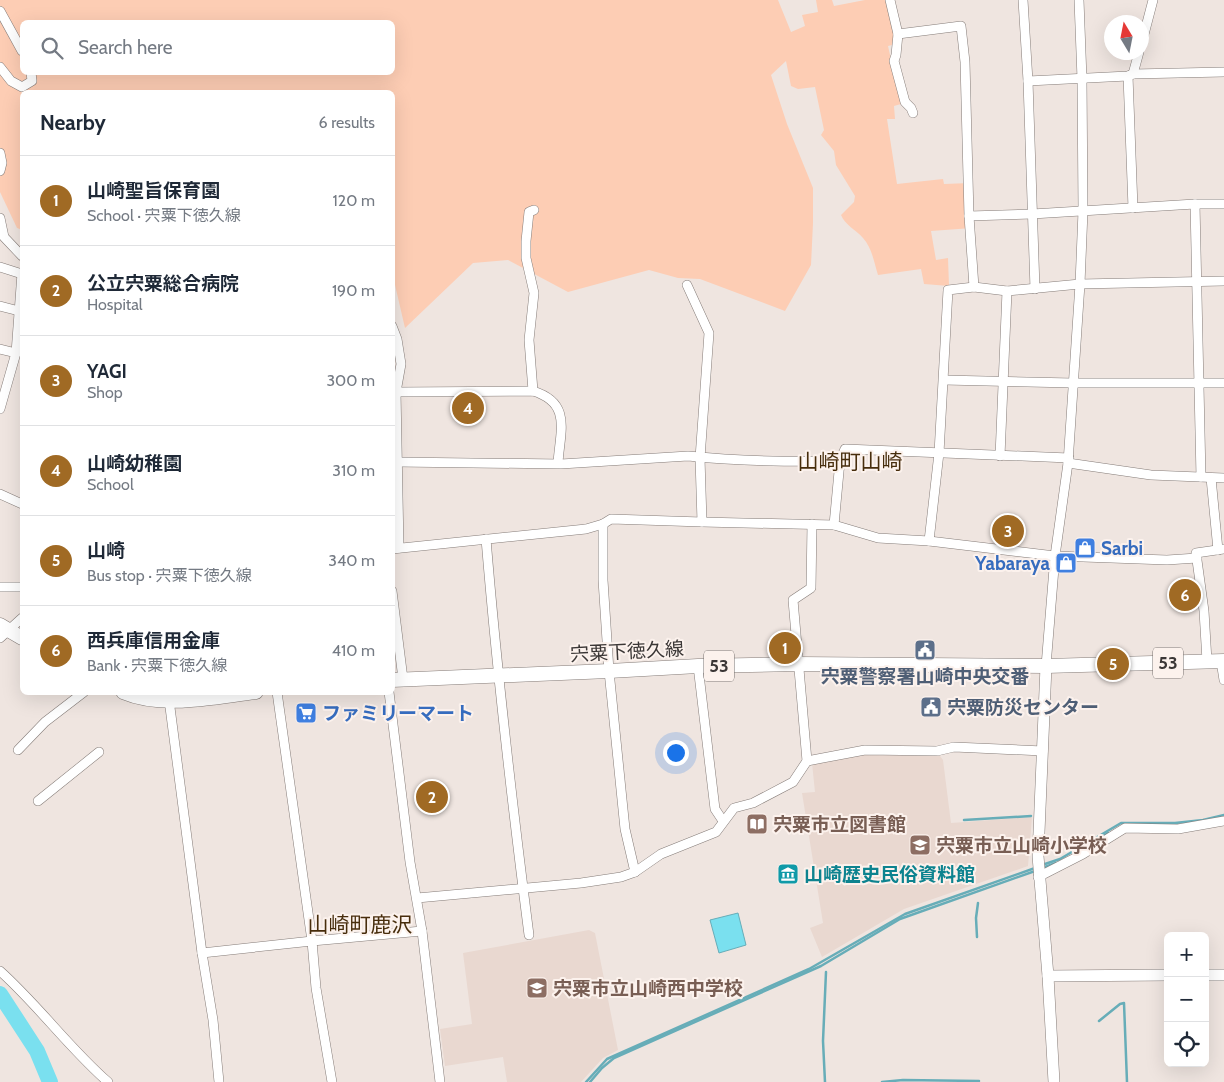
<!DOCTYPE html>
<meta charset="utf-8">
<style>
:root{--surface:#fff;--page:#f6f6f7;--text:#1f2937;--muted:#747a83;--line:#e0e1e3;--accent:#a06a24}
body{margin:0;font-family:Cabin,"Noto Sans JP",sans-serif;background:var(--page);color:var(--text)}
.controls{position:absolute;right:15px;bottom:15px;display:grid;overflow:hidden;border-radius:8px;box-shadow:0 5px 20px #0002}
.controls button{width:45px;height:45px;display:grid;place-items:center;padding:0;border:0;border-bottom:1px solid var(--line);background:var(--surface);color:var(--text);font:25px sans-serif}
.compass{position:absolute;left:1104px;top:15px;width:45px;height:45px;border-radius:50%;background:var(--surface);box-shadow:0 5px 20px #0002;rotate:350deg}
.you{position:absolute;left:675px;top:752px;width:18px;height:18px;margin:-12px;border:4px solid #fff;border-radius:50%;background:#1a73e8;box-shadow:0 0 0 8px #1a73e833}
.badge{display:grid;place-items:center;width:32px;height:32px;border-radius:50%;background:var(--accent);color:#fff;font-size:16px;font-weight:700}
.pin{position:absolute;translate:-50% -50%;border:2px solid #fff;box-shadow:0 1px 5px #0006}
.list{margin:0;padding:0;list-style:none}
h2{display:flex;justify-content:space-between;align-items:center;height:65px;margin:0;padding:0 20px;font-size:21px}
h2 small{font-size:16px;font-weight:400;color:var(--muted)}
.list li{display:grid;grid-template-columns:32px 1fr auto;gap:15px;align-items:center;box-sizing:border-box;height:90px;padding:0 20px;border-top:1px solid var(--line)}
.list b{display:block;font-size:19px;white-space:nowrap}
.list p{margin:0;font-size:16px;white-space:nowrap;color:var(--muted)}
.list em{font-size:16px;font-style:normal;color:var(--muted)}
.icon{flex:none;width:28px;height:28px;fill:none;stroke:currentColor;stroke-width:2;stroke-linecap:round;stroke-linejoin:round}
.map{position:relative;flex:none;width:1224px;height:1082px;overflow:hidden}
.search{position:absolute;background:var(--surface);box-shadow:0 5px 20px #0002;left:20px;top:20px;width:375px;height:55px;display:flex;align-items:center;gap:12px;box-sizing:border-box;padding:0 18px;border-radius:8px;color:var(--muted);font-size:19px}
.panel{position:absolute;background:var(--surface);box-shadow:0 5px 20px #0002;left:20px;top:90px;width:375px;height:605px;border-radius:8px}
.map>svg:first-child{display:block}
.built{fill:#e9d8d0}
.green{fill:#fdcdb4;fill-rule:evenodd}
.water{fill:#7ae0ef;stroke:#67adb8}
.lines{fill:none;stroke-linecap:round;stroke-linejoin:round}
.stream{stroke:#67adb8;stroke-width:2.5}
.river{stroke:#7ae0ef;stroke-width:16}
.minor-casing{stroke:#857c78;stroke-width:10}
.tertiary-casing{stroke:#857c78;stroke-width:12}
.primary-casing{stroke:#857c78;stroke-width:15}
.minor{stroke:#fff;stroke-width:9}
.tertiary{stroke:#fff;stroke-width:11}
.primary{stroke:#fff;stroke-width:14}
.labels{text-anchor:middle;stroke-width:4;stroke-linejoin:round;paint-order:stroke}
.shield{fill:#fcf2ed;stroke:#756f6d;stroke-width:1}
.shield-label{font-size:18px;font-weight:bold;fill:#3b3736}
.shop-label{font-size:19px;font-weight:bold;fill:#366cbe;stroke:#fcf2ed;text-anchor:start}
.street-label{font-size:19px;fill:#3b3736;stroke:#fcf2ed}
.service-label{font-size:19px;font-weight:bold;fill:#4e5e75;stroke:#fcf2ed}
.education-label{font-size:19px;font-weight:bold;fill:#785e54;stroke:#fcf2ed;text-anchor:start}
.culture-label{font-size:19px;font-weight:bold;fill:#0d838f;stroke:#fcf2ed;text-anchor:start}
.quarter-label{font-size:21px;fill:#472d0c;stroke:#fcf2ed}
</style>
<div class="map">
<svg width="1224" height="1082" viewBox="0 0 1224 1082">
<rect width="100%" height="100%" fill="#efe5e0"/>
<g class="built">
<path d="M861,755L940,756L943,760L951,823L1032,817L1028,866L904,909L822,957L810,928L823,923L802,793L815,792L812,763Z"/>
<path d="M589,930L595,933L618,1050L603,1058L581,1082H507L503,1057L445,1066L440,1029L472,1024L463,953Z"/>
</g>
<path class="green" d="M0,0H778L791,32L805,26L802,15L818,12L816,0H832L834,6L865,0H887L896,44L888,46L901,104L894,106L895,119H887L897,184L943,179L944,184L970,183L972,228L931,231L936,260L948,258L949,286L924,284L921,269L878,275C874,262 872,248 863,238C855,229 845,225 841,215L854,202L855,196L836,165L834,151L821,135L824,130L815,87L798,89L791,86L786,61L771,75L787,124L813,188V223L811,265L785,311L700,279L678,278L649,270L568,292L508,260L473,263L405,328L392,272V92H22V230L17,228L0,192ZM22,22H392V72H22Z"/>
<path class="water" d="M738,913L746,945L719,953L710,920Z"/>
<g class="lines">
<g class="stream">
<path d="M964,820L1031,816"/>
<path d="M1074,854L1108,833"/>
<path d="M1042,865L1060,859L1121,823H1175L1203,820L1224,815"/>
<path d="M1042,868L1056,863"/>
<path d="M977,937L976,918L978,903"/>
<path d="M1099,1021L1120,1004L1124,1003L1127,1082"/>
<path d="M586,1082L607,1059L809,969L905,914L1035,868"/>
<path d="M590,1082L602,1068L614,1058L821,966L900,919L1035,871"/>
<path d="M825,1082L823,1041L826,972"/>
<path d="M882,1082L903,1080L979,1081"/>
</g>
<path class="river" d="M0,994L37,1051L50,1082"/>
<g class="minor-casing">
<g id="minor">
<path d="M890,0L898,34L961,26L965,62L969,216L974,287"/>
<path d="M1023,0L1028,81L1035,289"/>
<path d="M0,11L22,51"/>
<path d="M898,34L896,55L894,61L905,102L911,108L913,113"/>
<path d="M1142,42L1153,0"/>
<path d="M0,67L11,81L22,87L32,81L31,72"/>
<path d="M1133,74L1139,52"/>
<path d="M1128,76L1133,208"/>
<path d="M1028,81L1128,76L1133,74L1224,72"/>
<path d="M0,153L2,163L0,171"/>
<path d="M1195,204L1201,477"/>
<path d="M969,216L1032,214L1195,204H1224"/>
<path d="M0,218L4,237L22,256"/>
<path d="M0,267L22,274"/>
<path d="M687,285L709,333L700,458L702,522"/>
<path d="M0,306L19,311"/>
<path d="M392,326L397,339L401,364L396,392L399,548"/>
<path d="M0,349L16,353"/>
<path d="M944,380L1073,383H1224"/>
<path d="M533,391L529,340L534,293L526,258V241L529,212L534,210"/>
<path d="M396,392L533,391C572,403 560,431 558,463"/>
<path d="M0,409L16,353L22,273"/>
<path d="M1000,456L1007,291"/>
<path d="M397,462L561,464L688,456C738,461 789,462 840,461L845,449L1069,458"/>
<path d="M1068,463L1151,475L1224,478"/>
<path d="M1211,478L1218,550"/>
<path d="M0,494L22,504"/>
<path d="M603,524V580L609,671L625,829L635,872"/>
<path d="M834,525L840,461"/>
<path d="M486,539C497,672 512,803 529,935"/>
<path d="M929,541L939,453L948,290L974,287L1007,291L1080,284L1224,281"/>
<path d="M392,549L586,529L603,524L611,519L702,522L834,525L878,538L929,541L1055,556L1167,560L1197,558"/>
<path d="M0,587H22"/>
<path d="M392,591L403,679"/>
<path d="M0,638L22,618"/>
<path d="M1207,661L1204,611L1196,553L1224,549"/>
<path d="M1221,661L1224,680"/>
<path d="M698,666L715,809L723,821"/>
<path d="M1046,666L1055,556L1068,463L1080,284L1083,211L1082,79L1079,0"/>
<path d="M168,692L202,953L213,1020L219,1082"/>
<path d="M277,692L312,941L316,988L332,1082"/>
<path d="M389,692L410,862L422,931L440,1082"/>
<path d="M18,750L45,722L84,692"/>
<path d="M807,761L865,750L937,751L954,747L1043,751"/>
<path d="M38,801L99,752"/>
<path d="M1038,877L1083,854L1125,828L1178,829L1224,821"/>
<path d="M417,898L581,883L621,877L635,872L661,854L716,832L734,808L753,803L793,782L807,761L793,600L811,588L812,524"/>
<path d="M202,953L312,941L422,931"/>
<path d="M0,971C39,1006 69,1048 108,1082"/>
</g>
</g>
<g class="tertiary-casing">
<g id="tertiary">
<path d="M1046,666L1038,856L1048,976L1054,1082"/>
<path d="M1205,975H1224"/>
<path d="M1048,976L1168,975"/>
</g>
</g>
<g class="primary-casing">
<g id="primary">
<path d="M0,625L22,638"/>
<path d="M392,680L609,671L698,666L798,664L1046,666L1224,661"/>
<path d="M123,692C163,709 214,697 256,692"/>
</g>
</g>
<use href="#minor" class="minor"/>
<use href="#tertiary" class="tertiary"/>
<use href="#primary" class="primary"/>
</g>
<defs>
<g id="shop-square" transform="scale(1.125)"><rect x="-9" y="-9" width="18" height="18" rx="4" fill="#3f7fe0" stroke="#fcf2ed"/><path d="M-5-2.5h2.3a2.7 3.5 0 0 1 5.4 0H5L5.5 6h-11ZM-1.5-2.5h3a1.5 2.3 0 0 0-3 0Z" fill="#fff"/></g>
<g id="civic-square" transform="scale(1.125)"><rect x="-9" y="-9" width="18" height="18" rx="4" fill="#5c6f8a" stroke="#fcf2ed"/><path d="M-.6-6.5H3V-4.5H.6V-3L4-1V1h2V6H-6V1h2V-1L-.6-3ZM-1.2 2.5V6h2.4V2.5Z" fill="#fff"/></g>
<g id="supermarket-square" transform="scale(1.125)"><rect x="-9" y="-9" width="18" height="18" rx="4" fill="#3f7fe0" stroke="#fcf2ed"/><path d="M-6-5.5h2.5l.6 2H6L4.5 2H-2.5L-4.4-4H-6ZM-1.5 3.2a1.3 1.3 0 1 0 .1 0ZM3 3.2a1.3 1.3 0 1 0 .1 0Z" fill="#fff"/></g>
<g id="library-square" transform="scale(1.125)"><rect x="-9" y="-9" width="18" height="18" rx="4" fill="#8d6e63" stroke="#fcf2ed"/><path d="M-6-4Q-3-5.5-.7-3.5V5Q-3 3-6 4ZM6-4Q3-5.5 .7-3.5V5Q3 3 6 4Z" fill="#fff"/></g>
<g id="school-square" transform="scale(1.125)"><rect x="-9" y="-9" width="18" height="18" rx="4" fill="#8d6e63" stroke="#fcf2ed"/><path d="M0-5L7-2L0 1L-7-2ZM-4 1L0 2.5L4 1V4Q0 6-4 4Z" fill="#fff"/></g>
<g id="museum-square" transform="scale(1.125)"><rect x="-9" y="-9" width="18" height="18" rx="4" fill="#0f9aa8" stroke="#fcf2ed"/><path d="M0-6L6-3V-2H-6V-3ZM-5-1h2V3h-2ZM-1-1h2V3h-2ZM3-1h2V3H3ZM-6 4H6V6H-6Z" fill="#fff"/></g>
</defs>
<g fill-rule="evenodd">
<use href="#shop-square" x="1085" y="548"/>
<use href="#shop-square" x="1066" y="563"/>
<use href="#civic-square" x="925" y="650"/>
<use href="#civic-square" x="931" y="707"/>
<use href="#supermarket-square" x="306" y="713"/>
<use href="#library-square" x="757" y="824"/>
<use href="#school-square" x="920" y="845"/>
<use href="#museum-square" x="788" y="874"/>
<use href="#school-square" x="537" y="988"/>
</g>
<g class="labels">
<g class="shield">
<rect x="1153" y="647.5" width="30" height="31" rx="4"/>
<rect x="704" y="650.5" width="30" height="31" rx="4"/>
</g>
<g class="shield-label">
<text x="1168" y="669">53</text>
<text x="719" y="672">53</text>
</g>
<g class="shop-label">
<text x="1101" y="555">Sarbi</text>
<text x="1050" y="570" text-anchor="end">Yabaraya</text>
<text x="322" y="720">ファミリーマート</text>
</g>
<g class="street-label">
<text transform="translate(627 651) rotate(-3)" y="7">宍粟下徳久線</text>
</g>
<g class="service-label">
<text x="925" y="683">宍粟警察署山崎中央交番</text>
<text x="947" y="714" text-anchor="start">宍粟防災センター</text>
</g>
<g class="education-label">
<text x="773" y="831">宍粟市立図書館</text>
<text x="936" y="852">宍粟市立山崎小学校</text>
<text x="553" y="995">宍粟市立山崎西中学校</text>
</g>
<g class="culture-label">
<text x="804" y="881">山崎歴史民俗資料館</text>
</g>
<g class="quarter-label">
<text x="850" y="469">山崎町山崎</text>
<text x="360" y="932">山崎町鹿沢</text>
</g>
</g>
</svg>
<div class="controls">
<button>+</button>
<button>−</button>
<button><svg class="icon" aria-label="locate" viewBox="0 0 24 24"><circle cx="12" cy="12" r="6"/><path d="M12 2v4M12 18v4M2 12h4M18 12h4"/></svg></button>
</div>
<svg class="compass" viewBox="-18 -18 36 36"><path d="M0-13l5 13h-10z" fill="#e53935"/><path d="M0 13l5-13h-10z" fill="#747a83"/></svg>
<div class="you"></div>
<div class="pin badge" style="left:785px;top:648px">1</div>
<div class="pin badge" style="left:432px;top:797px">2</div>
<div class="pin badge" style="left:1008px;top:531px">3</div>
<div class="pin badge" style="left:468px;top:408px">4</div>
<div class="pin badge" style="left:1113px;top:664px">5</div>
<div class="pin badge" style="left:1185px;top:595px">6</div>
<div class="search"><svg class="icon" aria-label="search" viewBox="0 0 24 24"><circle cx="10" cy="10" r="6"/><path d="M15 15l6 6"/></svg>Search here</div>
<section class="panel">
<h2>Nearby<small>6 results</small></h2>
<ul class="list">
<li><span class="badge">1</span><div><b>山崎聖旨保育園</b><p>School · 宍粟下徳久線</p></div><em>120 m</em></li>
<li><span class="badge">2</span><div><b>公立宍粟総合病院</b><p>Hospital</p></div><em>190 m</em></li>
<li><span class="badge">3</span><div><b>YAGI</b><p>Shop</p></div><em>300 m</em></li>
<li><span class="badge">4</span><div><b>山崎幼稚園</b><p>School</p></div><em>310 m</em></li>
<li><span class="badge">5</span><div><b>山崎</b><p>Bus stop · 宍粟下徳久線</p></div><em>340 m</em></li>
<li><span class="badge">6</span><div><b>西兵庫信用金庫</b><p>Bank · 宍粟下徳久線</p></div><em>410 m</em></li>
</ul>
</section>
</div>
